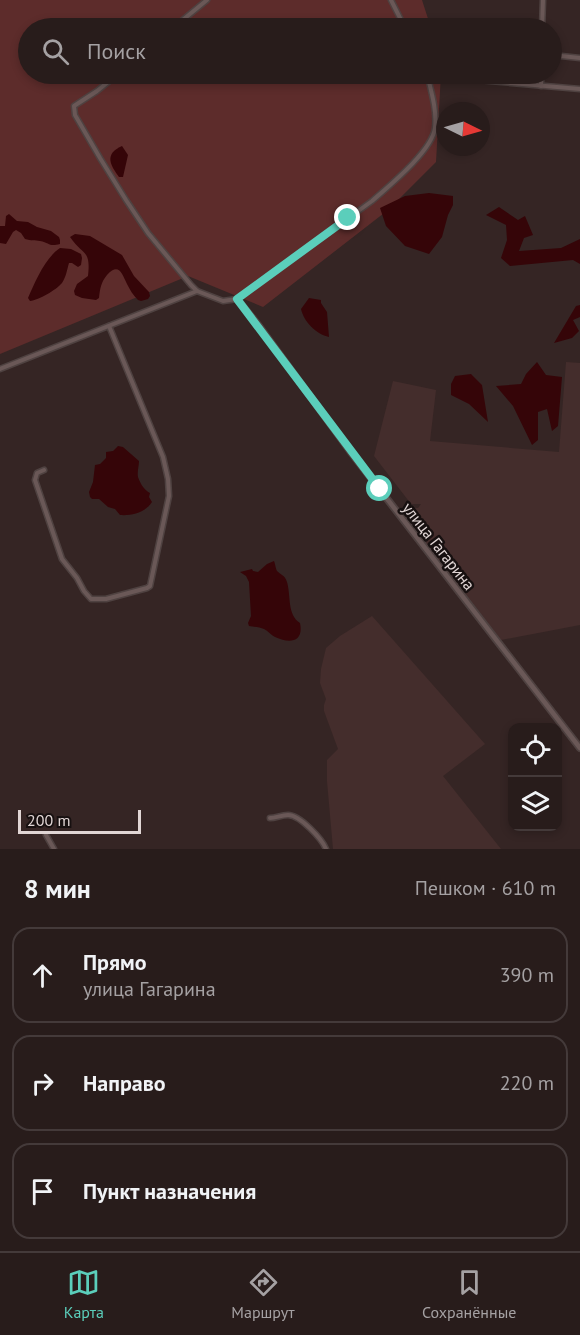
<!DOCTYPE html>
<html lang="ru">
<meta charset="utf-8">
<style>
:root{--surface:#281c1b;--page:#342928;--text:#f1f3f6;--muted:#a5a1a3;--line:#443a3a;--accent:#5bcebb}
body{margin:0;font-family:"PT Sans",sans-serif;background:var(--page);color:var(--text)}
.controls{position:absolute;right:18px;bottom:18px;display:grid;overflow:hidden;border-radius:12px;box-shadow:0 3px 9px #0003}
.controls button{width:54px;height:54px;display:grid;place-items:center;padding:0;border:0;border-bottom:2px solid var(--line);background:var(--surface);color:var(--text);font:30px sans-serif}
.compass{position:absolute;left:436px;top:102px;width:54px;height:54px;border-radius:50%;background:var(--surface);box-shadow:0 3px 9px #0003;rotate:95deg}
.scale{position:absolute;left:18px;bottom:15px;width:123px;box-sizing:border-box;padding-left:6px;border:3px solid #e1d6d5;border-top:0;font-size:16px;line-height:21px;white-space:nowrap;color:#e1d6d5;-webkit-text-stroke:4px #171010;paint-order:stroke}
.stop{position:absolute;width:18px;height:18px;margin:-14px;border:4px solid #5bcebb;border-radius:50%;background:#fff}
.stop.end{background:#5bcebb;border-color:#fff;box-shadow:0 2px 6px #0008}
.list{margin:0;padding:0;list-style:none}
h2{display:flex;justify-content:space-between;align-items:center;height:78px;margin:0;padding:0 24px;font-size:26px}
h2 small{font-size:20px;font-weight:400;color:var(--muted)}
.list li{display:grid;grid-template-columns:39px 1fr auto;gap:18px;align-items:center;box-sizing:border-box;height:96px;margin:0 12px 12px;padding:0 12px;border:2px solid var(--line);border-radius:18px}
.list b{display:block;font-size:22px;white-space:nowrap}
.list p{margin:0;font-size:20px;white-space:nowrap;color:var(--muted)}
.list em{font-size:20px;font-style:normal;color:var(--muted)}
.icon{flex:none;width:33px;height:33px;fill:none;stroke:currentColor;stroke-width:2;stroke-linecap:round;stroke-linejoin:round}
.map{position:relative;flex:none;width:580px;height:849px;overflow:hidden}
.search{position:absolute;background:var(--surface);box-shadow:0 3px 9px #0003;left:18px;right:18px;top:18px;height:66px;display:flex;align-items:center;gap:15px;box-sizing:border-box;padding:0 21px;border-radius:33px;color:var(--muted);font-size:22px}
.sheet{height:402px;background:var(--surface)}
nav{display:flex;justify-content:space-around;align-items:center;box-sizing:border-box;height:84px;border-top:2px solid var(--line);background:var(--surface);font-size:16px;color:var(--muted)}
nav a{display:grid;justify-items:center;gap:3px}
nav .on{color:var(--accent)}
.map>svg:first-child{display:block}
.built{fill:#442d2c}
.green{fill:#5d2c2b}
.water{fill:#350508}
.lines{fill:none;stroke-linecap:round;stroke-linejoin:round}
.minor-casing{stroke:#4f4241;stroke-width:7}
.tertiary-casing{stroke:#4f4241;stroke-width:8}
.minor{stroke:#6a5857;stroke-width:4}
.tertiary{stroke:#6a5857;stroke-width:4.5}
.route{stroke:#5bcebb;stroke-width:8}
.labels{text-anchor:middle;stroke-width:5;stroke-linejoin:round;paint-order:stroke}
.street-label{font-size:16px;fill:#e1d6d5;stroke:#171010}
</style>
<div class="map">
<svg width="580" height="849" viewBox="0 0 580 849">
<rect width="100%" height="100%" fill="#352524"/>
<g class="built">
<path d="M566,362L580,363V625L501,640L411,523L413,508H418L421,504H411L374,456L393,381L436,390L430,441L559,452Z"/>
<path d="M372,616L485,744L443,776L501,849H333L327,781V760L338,749L324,711V705L326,699L320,683L321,669L326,648L340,636Z"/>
</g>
<path class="green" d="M0,0H422L431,28H28V74H441L436,162L388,210L263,307L188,276L0,354Z"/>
<g class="water">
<path d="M122,146L128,155L123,177H119C110,165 104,154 122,146Z"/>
<path d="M429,193L453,196V205L448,215L442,237L429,254L405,246L386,226L380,208L405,196Z"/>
<path d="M499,207L518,220L525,216L533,235L524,238L519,251L561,248L580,239V264L573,260L510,266L501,258L507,240L506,225L486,215Z"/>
<path d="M9,214L17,221L28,222L37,227L51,231L59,237L60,240V244C49,247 50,243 40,241C35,240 31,241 25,239L21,233L16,230L13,232L6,244L0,243V226H5L6,216Z"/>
<path d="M75,234L90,236L122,255L134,276L149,292L150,296L148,299L141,301L138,300C133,295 130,290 127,284C122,274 119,262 107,275C101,282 100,289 99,298L96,300L82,298L75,295L74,291L77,284L88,276C91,249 83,256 70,237Z"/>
<path d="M60,248L71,249L81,254L82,258L81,265L78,267L72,263H69C67,270 66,277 62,283C56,290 39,300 30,301L28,298C35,282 45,258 60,248Z"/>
<path d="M309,298L321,300V303L327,312L329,337C316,334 304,322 301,309Z"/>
<path d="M580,305V317L573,320L579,331L572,338L554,343L576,306Z"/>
<path d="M537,362L546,375L562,377L558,426L552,431L547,409L538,412V440L532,445L513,406L496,386L521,384L526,374Z"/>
<path d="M471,374L482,385L488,422L469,404L451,395V384L455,376Z"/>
<path d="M118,446L123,447L139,461C139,466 137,472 138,477C140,483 144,490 150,493L149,497L152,502C146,512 132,516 120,515L115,509L108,507L99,499H92L90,497L89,492L93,482L95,465L100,464L106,458V452L113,451Z"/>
<path d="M274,561C275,563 276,570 277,571C281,575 285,575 287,582C291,595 287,615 300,623C304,642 290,644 275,637C271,635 268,631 264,629C260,627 254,627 249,626L248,623L251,616L249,582L246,576L240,572L252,569L253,571L258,572L267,564Z"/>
</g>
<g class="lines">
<g class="minor-casing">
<g id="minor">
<path d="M391,0L405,28"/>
<path d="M173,28L207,0"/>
<path d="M542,28L543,0"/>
<path d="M552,55L580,58"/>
<path d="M118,74L97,91L74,106L75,115L100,158L126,200L148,233L191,285L197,291"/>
<path d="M428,78L444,77L580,89"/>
<path d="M541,86V74"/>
<path d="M0,369L197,291L223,301L237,299L372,201C389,186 432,151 435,128C437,112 432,94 428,78L426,74"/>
<path d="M44,470L37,473L35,480L62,559L77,578L84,591L91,599H106L147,588L150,586L169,496L168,479L163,457L109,326"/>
<path d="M270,818C276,818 281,815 288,815C300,815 322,839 326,849"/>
<path d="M46,835L54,849"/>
</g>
</g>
<g class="tertiary-casing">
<path id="tertiary" d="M237,299L259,326L350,451L580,748"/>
</g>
<use href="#minor" class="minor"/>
<use href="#tertiary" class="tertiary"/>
</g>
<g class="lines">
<path class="route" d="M348,218L237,299L380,489"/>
</g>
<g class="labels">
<g class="street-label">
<text transform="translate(439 546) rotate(52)" y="6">улица Гагарина</text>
</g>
</g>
</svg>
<div class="controls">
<button><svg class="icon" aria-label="locate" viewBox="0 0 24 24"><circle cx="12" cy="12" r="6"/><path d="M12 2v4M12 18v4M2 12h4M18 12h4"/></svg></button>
<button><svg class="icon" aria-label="layers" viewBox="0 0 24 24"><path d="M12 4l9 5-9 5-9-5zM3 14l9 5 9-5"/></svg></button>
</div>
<svg class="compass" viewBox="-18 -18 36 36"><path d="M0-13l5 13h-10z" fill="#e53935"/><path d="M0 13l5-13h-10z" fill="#a5a1a3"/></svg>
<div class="scale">200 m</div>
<div class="stop" style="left:380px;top:489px"></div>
<div class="stop end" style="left:348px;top:218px"></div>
<div class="search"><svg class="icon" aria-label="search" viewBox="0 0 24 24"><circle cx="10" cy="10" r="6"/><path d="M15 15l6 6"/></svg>Поиск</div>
</div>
<section class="sheet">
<h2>8 мин<small>Пешком · 610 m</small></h2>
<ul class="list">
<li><svg class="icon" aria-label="ahead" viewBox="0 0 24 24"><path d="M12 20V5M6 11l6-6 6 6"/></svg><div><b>Прямо</b><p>улица Гагарина</p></div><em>390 m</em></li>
<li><svg class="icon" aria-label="right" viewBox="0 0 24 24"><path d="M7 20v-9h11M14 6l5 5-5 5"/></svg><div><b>Направо</b></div><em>220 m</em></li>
<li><svg class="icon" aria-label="arrive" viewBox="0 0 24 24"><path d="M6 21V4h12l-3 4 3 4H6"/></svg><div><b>Пункт назначения</b></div></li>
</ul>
</section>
<nav>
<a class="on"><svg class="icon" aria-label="map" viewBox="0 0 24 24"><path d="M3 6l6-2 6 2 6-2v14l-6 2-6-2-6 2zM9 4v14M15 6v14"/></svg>Карта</a>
<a><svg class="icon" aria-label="directions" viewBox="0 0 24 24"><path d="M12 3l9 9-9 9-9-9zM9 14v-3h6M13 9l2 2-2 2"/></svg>Маршрут</a>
<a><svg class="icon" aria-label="saved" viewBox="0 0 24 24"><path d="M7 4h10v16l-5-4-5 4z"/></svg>Сохранённые</a>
</nav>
